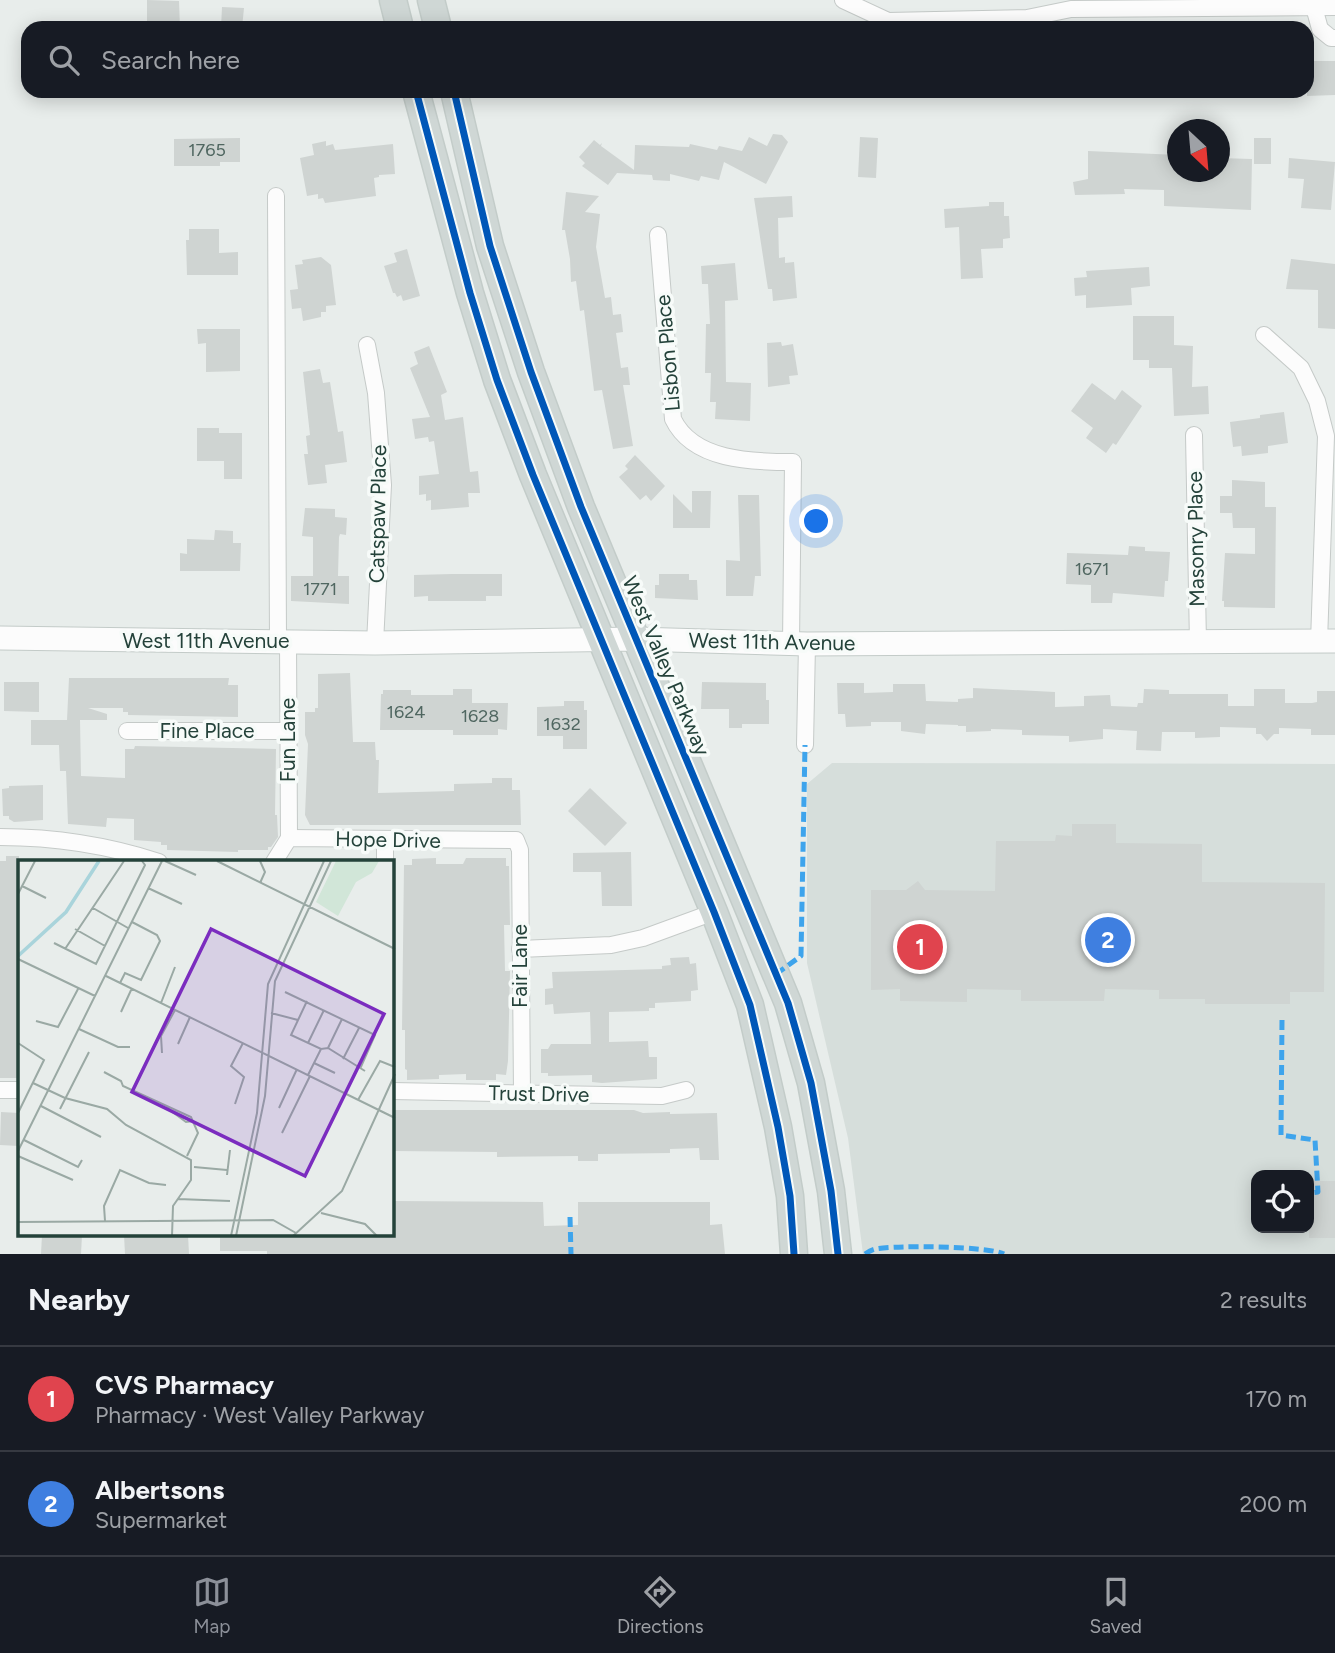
<!DOCTYPE html>
<meta charset="utf-8">
<style>
:root{--surface:#171b24;--page:#242831;--text:#f1f3f6;--muted:#9ea1a6;--line:#363941;--accent:#8c9099}
body{margin:0;font-family:Figtree,sans-serif;background:var(--page);color:var(--text)}
.controls{position:absolute;right:21px;bottom:21px;display:grid;overflow:hidden;border-radius:14px;box-shadow:0 4px 18px #0003}
.controls button{width:63px;height:63px;display:grid;place-items:center;padding:0;border:0;border-bottom:2px solid var(--line);background:var(--surface);color:var(--text);font:35px sans-serif}
.compass{position:absolute;left:1167px;top:119px;width:63px;height:63px;border-radius:50%;background:var(--surface);box-shadow:0 4px 18px #0003;rotate:154deg}
.you{position:absolute;left:817px;top:522px;width:24px;height:24px;margin:-18px;border:5px solid #fff;border-radius:50%;background:#1a73e8;box-shadow:0 0 0 10px #1a73e833}
.badge{display:grid;place-items:center;width:46px;height:46px;border-radius:50%;background:var(--accent);color:#fff;font-size:23px;font-weight:700}
.pin{position:absolute;translate:-50% -50%;border:4px solid #fff;box-shadow:0 2px 7px #0006}
.list{margin:0;padding:0;list-style:none}
h2{display:flex;justify-content:space-between;align-items:center;height:91px;margin:0;padding:0 28px;font-size:30px}
h2 small{font-size:23px;font-weight:400;color:var(--muted)}
.list li{display:grid;grid-template-columns:46px 1fr auto;gap:21px;align-items:center;box-sizing:border-box;height:105px;padding:0 28px;border-top:2px solid var(--line)}
.list b{display:block;font-size:26px;white-space:nowrap}
.list p{margin:0;font-size:23px;white-space:nowrap;color:var(--muted)}
.list em{font-size:23px;font-style:normal;color:var(--muted)}
.icon{flex:none;width:38px;height:38px;fill:none;stroke:currentColor;stroke-width:2;stroke-linecap:round;stroke-linejoin:round}
.map{position:relative;flex:none;width:1335px;height:1254px;overflow:hidden}
.search{position:absolute;background:var(--surface);box-shadow:0 4px 18px #0003;left:21px;right:21px;top:21px;height:77px;display:flex;align-items:center;gap:18px;box-sizing:border-box;padding:0 24px;border-radius:21px;color:var(--muted);font-size:26px}
.sheet{height:301px;background:var(--surface)}
nav{display:flex;justify-content:space-around;align-items:center;box-sizing:border-box;height:98px;border-top:2px solid var(--line);background:var(--surface);font-size:19px;color:var(--muted)}
nav a{display:grid;justify-items:center;gap:4px}
nav .on{color:var(--accent)}
.map>svg:first-child{display:block}
.built{fill:#d6dedb;fill-rule:evenodd}
.building{fill:#cfd4d2}
.lines{fill:none;stroke-linecap:round;stroke-linejoin:round}
.street-casing{stroke:#c5cac8;stroke-width:18}
.secondary-casing{stroke:#c3cbc8;stroke-width:25}
.primary-casing{stroke:#c3ccc9;stroke-width:29}
.street{stroke:#fcfcfc;stroke-width:16}
.secondary{stroke:#fcfcfc;stroke-width:23}
.primary{stroke:#cfd7d5;stroke-width:26}
.quiet{stroke:#3ea4ec;stroke-width:5;stroke-dasharray:10 5;stroke-linecap:butt}
.cycleway-casing{stroke:#f7fbf9;stroke-width:11}
.cycleway{stroke:#0057b8;stroke-width:7}
.labels{text-anchor:middle;stroke-width:7;stroke-linejoin:round;paint-order:stroke}
.number-label{font-size:18px;fill:#506761}
.street-label{font-size:21px;fill:#24423a;stroke:#f7fbf9}
.inset-river{fill:none;stroke:#a9d4db;stroke-width:3.5}
.inset-road{fill:none;stroke:#9aa9a4;stroke-width:2}
.view{fill:#7b2cbf;fill-opacity:0.15;stroke:#7b2cbf;stroke-width:3.5}
.inset-edge{fill:none;stroke:#24423a;stroke-width:3.5}
</style>
<div class="map">
<svg width="1335" height="1254" viewBox="0 0 1335 1254">
<rect width="100%" height="100%" fill="#e8edeb"/>
<path class="built" d="M832,763L1335,764V1254H863L848,1138L807,963V784ZM1256,1175H1309V1228H1256Z"/>
<g class="building">
<path d="M147,0L179,1L180,28H147Z"/>
<path d="M222,7L244,8L242,28H221Z"/>
<path d="M1307,61H1335V95L1307,96Z"/>
<path d="M773,134L782,135L788,142L766,184L724,162L719,180L701,176L699,181L670,174V181L653,180L652,175L617,173L608,185L582,166L585,163L579,157L594,140L600,145L602,143L601,146L634,170L635,145L689,147L690,144L717,150L719,146L742,151L749,137L767,146Z"/>
<path d="M860,137L878,138L876,178L858,177Z"/>
<path d="M240,138V162H220V166H174V139Z"/>
<rect x="1254" y="138" width="17" height="26"/>
<path d="M326,141V146L333,144L335,150L393,144L395,174L379,175V177L374,178L376,196L325,203L323,198L318,199V194L307,196L300,158L314,155L312,144Z"/>
<path d="M1088,151L1178,155V172H1220V158L1252,159L1251,210L1164,206V190L1124,189L1125,194L1075,195L1073,182L1088,179Z"/>
<path d="M1289,158L1335,162L1331,210L1301,208L1304,179L1288,178Z"/>
<path d="M566,192L599,196L585,212L600,214L596,247L605,298L611,297L613,315L621,314L623,332L616,333L621,368L628,367L630,385H623L633,446L613,449L602,390L594,391L584,310L580,311L576,281L571,282L570,259L565,230H562Z"/>
<path d="M792,196L793,217L778,218L779,258L785,257V263L794,262L797,298L773,301L772,289H768L754,198Z"/>
<path d="M989,202H1004V216H1009L1010,238L1003,239V248L981,249L983,278L961,279L959,227L945,228L944,209L989,206Z"/>
<path d="M189,229H219V253L238,252V275H187L186,240H189Z"/>
<path d="M407,249L420,296L403,301L401,295L397,297L395,293H393L384,266L397,262L394,253Z"/>
<path d="M321,257L331,265L336,305L326,306V312H321V317L303,321L301,308L292,309L290,290L298,289L295,265L303,264L302,260Z"/>
<path d="M1291,259L1335,264V329L1318,328V290L1286,289Z"/>
<path d="M735,263L738,300L725,301L726,382L751,383L750,421L715,419L716,402H710L711,373H705L706,324H710L708,284H702L701,266Z"/>
<path d="M1149,267L1150,286L1131,288L1132,305L1086,308V295L1075,296L1074,278L1087,277L1086,271Z"/>
<path d="M1133,316H1174V345L1193,346L1192,387L1208,386L1209,414L1174,416L1172,368H1149V360H1133Z"/>
<path d="M197,329H240V371L206,372V343L198,344Z"/>
<path d="M781,342L782,346L793,344L798,375L789,376L790,384L768,387L767,343Z"/>
<path d="M429,346L447,392L441,395L445,420L463,417L470,472L478,471L480,493H468L469,507L431,510V500L426,501V494L419,495V476L439,474L434,441L429,442L428,437L415,439L412,419L430,417L410,368L418,364L414,352Z"/>
<path d="M320,369L323,383L330,382L338,432L343,431L347,462L325,465L327,483L308,485L304,454H308L306,436L310,435L303,372Z"/>
<path d="M1092,383L1115,400L1122,390L1142,406L1116,445L1113,443L1106,453L1086,438L1093,428L1071,411Z"/>
<path d="M1284,412L1288,443L1268,446V453L1242,456L1241,446L1233,447L1230,422L1260,418V415Z"/>
<path d="M197,428H219V433H242V479H224V461H197Z"/>
<path d="M635,455L665,486L651,501L646,495L640,500L619,477L628,469L625,466Z"/>
<path d="M1232,480L1265,482V507H1276L1275,608L1224,607V601H1222L1225,553L1255,554V528H1233L1232,513H1220V496H1232Z"/>
<path d="M692,491H711L710,528H673V494L692,513Z"/>
<path d="M738,495H759L761,576H755L753,596H726V560L740,561Z"/>
<path d="M305,508L335,509V517L347,518L346,535L340,534L339,537L338,576H349V604L291,601V576H313V537L302,536Z"/>
<path d="M215,530L233,531V543H241L240,571H180V553L187,554V539L214,540Z"/>
<path d="M1129,546L1145,547V551L1170,552L1168,581H1165L1164,597L1113,593L1112,603H1091V585L1066,584L1067,553L1128,555Z"/>
<path d="M452,574H502V596H486V601H428V596L414,597V575Z"/>
<path d="M659,574H689V580H697L698,600L655,598V585H659Z"/>
<path d="M350,673L353,742H375L376,760H379L378,793L454,791V784L492,783V778H512V790H520L521,825H310L305,815L308,744L305,735V712H315V708H318V674Z"/>
<path d="M69,678H229L228,685H238V717L128,715V712H123V708H88L107,714V720H80L81,776L125,778V749H134L135,746L276,749L275,815H277L278,837L271,847H268V850H238V852L167,850V845H161V842L134,840V819L107,818L106,827L68,824L66,771H60L59,745H31V720H67Z"/>
<path d="M4,682H39V712L4,711Z"/>
<path d="M702,682L766,683V700H769V724H742V728H729V709H701Z"/>
<path d="M837,683H864V693L893,692V684H925L926,701L958,702V699L973,698V688L1055,692V707L1084,706V696L1110,695L1111,706L1137,707L1138,703H1143L1144,689L1169,690V694H1228V706H1254V689H1285V703H1312L1317,702V691H1335V735H1311V729L1279,728V734H1274L1267,741L1261,734H1256V728L1220,727V737L1195,738V732H1162L1161,751L1136,750L1137,731L1103,729V739L1069,742V736L1022,735V730L991,729V731L966,732V726H958V725L926,724L925,734L901,731V722H871V726L846,727L845,714H838Z"/>
<path d="M453,689H472V703H508L507,730L498,729V735H453V730H380L381,694H383V690H411V695H453Z"/>
<path d="M564,701H584V710H587V749H563V736H537V707L564,706Z"/>
<path d="M43,785V820L14,822L9,819V816H3L2,789L9,788V786Z"/>
<path d="M590,788L627,823L605,846L568,811Z"/>
<path d="M1072,824H1116V843L1202,844V882L1325,883L1324,992H1290V1004H1205V999H1159V990L1105,989L1104,1001H1021V990L967,989V1002L900,1001V989L871,990V890H906L918,881L925,890L995,891L996,841H1055L1056,835L1072,836Z"/>
<path d="M631,852L632,906H602L601,872H573V853Z"/>
<path d="M6,856H19V1078H0V861H6Z"/>
<path d="M436,858V864H463L466,858H506V866H509L510,925H504L505,971H510L508,1061L506,1075L496,1074V1080H466V1074L439,1075V1079L407,1080V1070L405,1069V1030H402L404,865H412V859Z"/>
<path d="M689,957L690,964L696,963L698,990L691,991V1001L655,1003V1008H649V1011L609,1012V1042L648,1041L649,1057H657V1079L602,1083L592,1082V1075L548,1076V1073H541V1049H548L551,1044H591L590,1012L554,1014L553,1004L545,1005V989L553,988L552,972L662,969V966L671,965L670,958Z"/>
<path d="M392,1110H634L643,1113L670,1112V1114L717,1113L719,1160H700L699,1148L670,1149V1153L598,1154V1161H578V1156L497,1157V1152L392,1151Z"/>
<path d="M1,1112L19,1113V1146L0,1145Z"/>
<rect x="1309" y="1181" width="26" height="57"/>
<path d="M392,1201L543,1202L544,1226L578,1225V1202H710V1225L722,1224L725,1254H267V1251H220V1235H392Z"/>
<path d="M42,1235H82L81,1254H41Z"/>
<path d="M124,1235H188L189,1254H125Z"/>
</g>
<g class="lines">
<g class="street-casing">
<g id="street">
<path d="M843,0L888,21L1027,18L1071,9L1335,7"/>
<path d="M1314,7L1320,29L1331,38H1335"/>
<path d="M276,196L278,641"/>
<path d="M658,235L673,419C693,461 752,462 793,462L791,644"/>
<path d="M1264,335L1301,368L1317,401L1326,436L1319,642"/>
<path d="M367,345L376,393L383,485L375,643"/>
<path d="M1194,435L1198,643"/>
<path d="M288,641L289,838"/>
<path d="M127,731H288"/>
<path d="M805,745L807,644"/>
<path d="M0,837C55,837 107,845 159,862"/>
<path d="M385,841V862"/>
<path d="M274,862L289,838L516,840L520,850L522,1093"/>
<path d="M520,949L611,945L643,938L714,912"/>
<path d="M0,1090H19"/>
<path d="M392,1091L662,1096L686,1090"/>
</g>
</g>
<g class="secondary-casing">
<path id="secondary" d="M0,638L375,643L636,639L807,644L1335,641"/>
</g>
<g class="primary-casing">
<g id="primary">
<path d="M393,0L400,28"/>
<path d="M431,0L438,28"/>
<path d="M416,91L470,293L497,380L533,475L714,912L750,1005L778,1127L790,1196L794,1254"/>
<path d="M454,91L490,246L531,372L581,507L788,1003L811,1083L831,1191L838,1254"/>
</g>
</g>
<use href="#street" class="street"/>
<use href="#secondary" class="secondary"/>
<use href="#primary" class="primary"/>
<g class="quiet">
<path d="M776,974L801,956L805,745"/>
<path d="M1282,1020L1281,1135L1315,1140L1318,1192L1309,1193"/>
<path d="M1254,1195H1256"/>
<path d="M570,1217L571,1254"/>
<path d="M865,1254C868,1252 871,1250 875,1249C896,1245 987,1246 1004,1254"/>
</g>
<g class="cycleway-casing">
<g id="cycleway">
<path d="M416,91L470,293L497,380L533,475L714,912L750,1005L778,1127L790,1196L794,1254"/>
<path d="M454,91L490,246L531,372L581,507L788,1003L811,1083L831,1191L838,1254"/>
</g>
</g>
<use href="#cycleway" class="cycleway"/>
</g>
<g class="labels">
<g class="number-label">
<text x="207" y="156">1765</text>
<text x="1092" y="575">1671</text>
<text x="320" y="595">1771</text>
<text x="406" y="718">1624</text>
<text x="480" y="722">1628</text>
<text x="562" y="730">1632</text>
</g>
<g class="street-label">
<text transform="translate(668 353) rotate(-95)" y="7">Lisbon Place</text>
<text transform="translate(378 514) rotate(-89)" y="7">Catspaw Place</text>
<text transform="translate(1196 539) rotate(-91)" y="7">Masonry Place</text>
<text x="206" y="648">West 11th Avenue</text>
<text transform="translate(772 642) rotate(1)" y="7">West 11th Avenue</text>
<text transform="translate(666 666) rotate(67)" y="7">West Valley Parkway</text>
<text x="207" y="738">Fine Place</text>
<text transform="translate(288 740) rotate(-90)" y="7">Fun Lane</text>
<text transform="translate(388 840) rotate(1)" y="7">Hope Drive</text>
<text transform="translate(520 966) rotate(-90)" y="7">Fair Lane</text>
<text transform="translate(539 1094) rotate(1)" y="7">Trust Drive</text>
</g>
</g>
<g transform="translate(18 860)">
<rect width="376" height="376" fill="#e8edeb"/>
<path d="M318,1H361L354,13L338,22L320,56L298,42Z" fill="#d1e6d8"/>
<path class="inset-river" d="M0,96L48,52L81,1"/>
<path class="inset-road" d="M147,1L178,15M199,1L377,89M242,1L247,12L242,23M4,26L28,38M130,28L164,44M0,34L17,1M75,48L110,68M57,69L87,86M36,83L78,104L127,5L124,1M47,89L106,1M0,99L77,136M88,116L377,258M102,123L107,113L123,120L142,81L139,75L114,62M267,132L357,175L342,209M289,141L273,175L303,189L310,188L347,211M143,143L157,107M103,152L114,128M253,153L280,160M18,161L40,167L60,129M61,169L100,187H112M0,183L26,200L0,253M290,183L306,150M160,184L172,157M310,188L324,159M144,193L143,176L157,150M325,199L341,168M296,203L317,213M86,212L103,221L105,226L173,257L180,273L169,296M290,215L303,189M15,223L47,238L89,249L108,265L173,300V320L155,346L154,376M340,240L362,201L377,207M217,244L226,217L213,206L225,183M23,246L83,277M149,248L168,262L176,261M261,248L279,209M42,249L71,192M264,273L292,216M6,280L60,307L64,300M0,291L144,1M0,296L55,320M176,307L209,310M209,315L212,290M160,339L212,341M303,353L347,364L359,376M87,361L86,346L102,310L131,323L148,325M0,362L255,360L278,373M213,376L239,253L250,124L306,1M218,376L247,236L257,121L313,1M275,376L324,331L377,214"/>
<path class="view" d="M193,69L366,154L287,316L114,232Z"/>
<rect width="376" height="376" class="inset-edge"/>
</g>
</svg>
<div class="controls">
<button><svg class="icon" aria-label="locate" viewBox="0 0 24 24"><circle cx="12" cy="12" r="6"/><path d="M12 2v4M12 18v4M2 12h4M18 12h4"/></svg></button>
</div>
<svg class="compass" viewBox="-18 -18 36 36"><path d="M0-13l5 13h-10z" fill="#e53935"/><path d="M0 13l5-13h-10z" fill="#9ea1a6"/></svg>
<div class="you"></div>
<div class="pin badge" style="left:920px;top:947px;background:#e0444e">1</div>
<div class="pin badge" style="left:1108px;top:940px;background:#3f7fe0">2</div>
<div class="search"><svg class="icon" aria-label="search" viewBox="0 0 24 24"><circle cx="10" cy="10" r="6"/><path d="M15 15l6 6"/></svg>Search here</div>
</div>
<section class="sheet">
<h2>Nearby<small>2 results</small></h2>
<ul class="list">
<li><span class="badge" style="background:#e0444e">1</span><div><b>CVS Pharmacy</b><p>Pharmacy · West Valley Parkway</p></div><em>170 m</em></li>
<li><span class="badge" style="background:#3f7fe0">2</span><div><b>Albertsons</b><p>Supermarket</p></div><em>200 m</em></li>
</ul>
</section>
<nav>
<a class="on"><svg class="icon" aria-label="map" viewBox="0 0 24 24"><path d="M3 6l6-2 6 2 6-2v14l-6 2-6-2-6 2zM9 4v14M15 6v14"/></svg>Map</a>
<a><svg class="icon" aria-label="directions" viewBox="0 0 24 24"><path d="M12 3l9 9-9 9-9-9zM9 14v-3h6M13 9l2 2-2 2"/></svg>Directions</a>
<a><svg class="icon" aria-label="saved" viewBox="0 0 24 24"><path d="M7 4h10v16l-5-4-5 4z"/></svg>Saved</a>
</nav>
